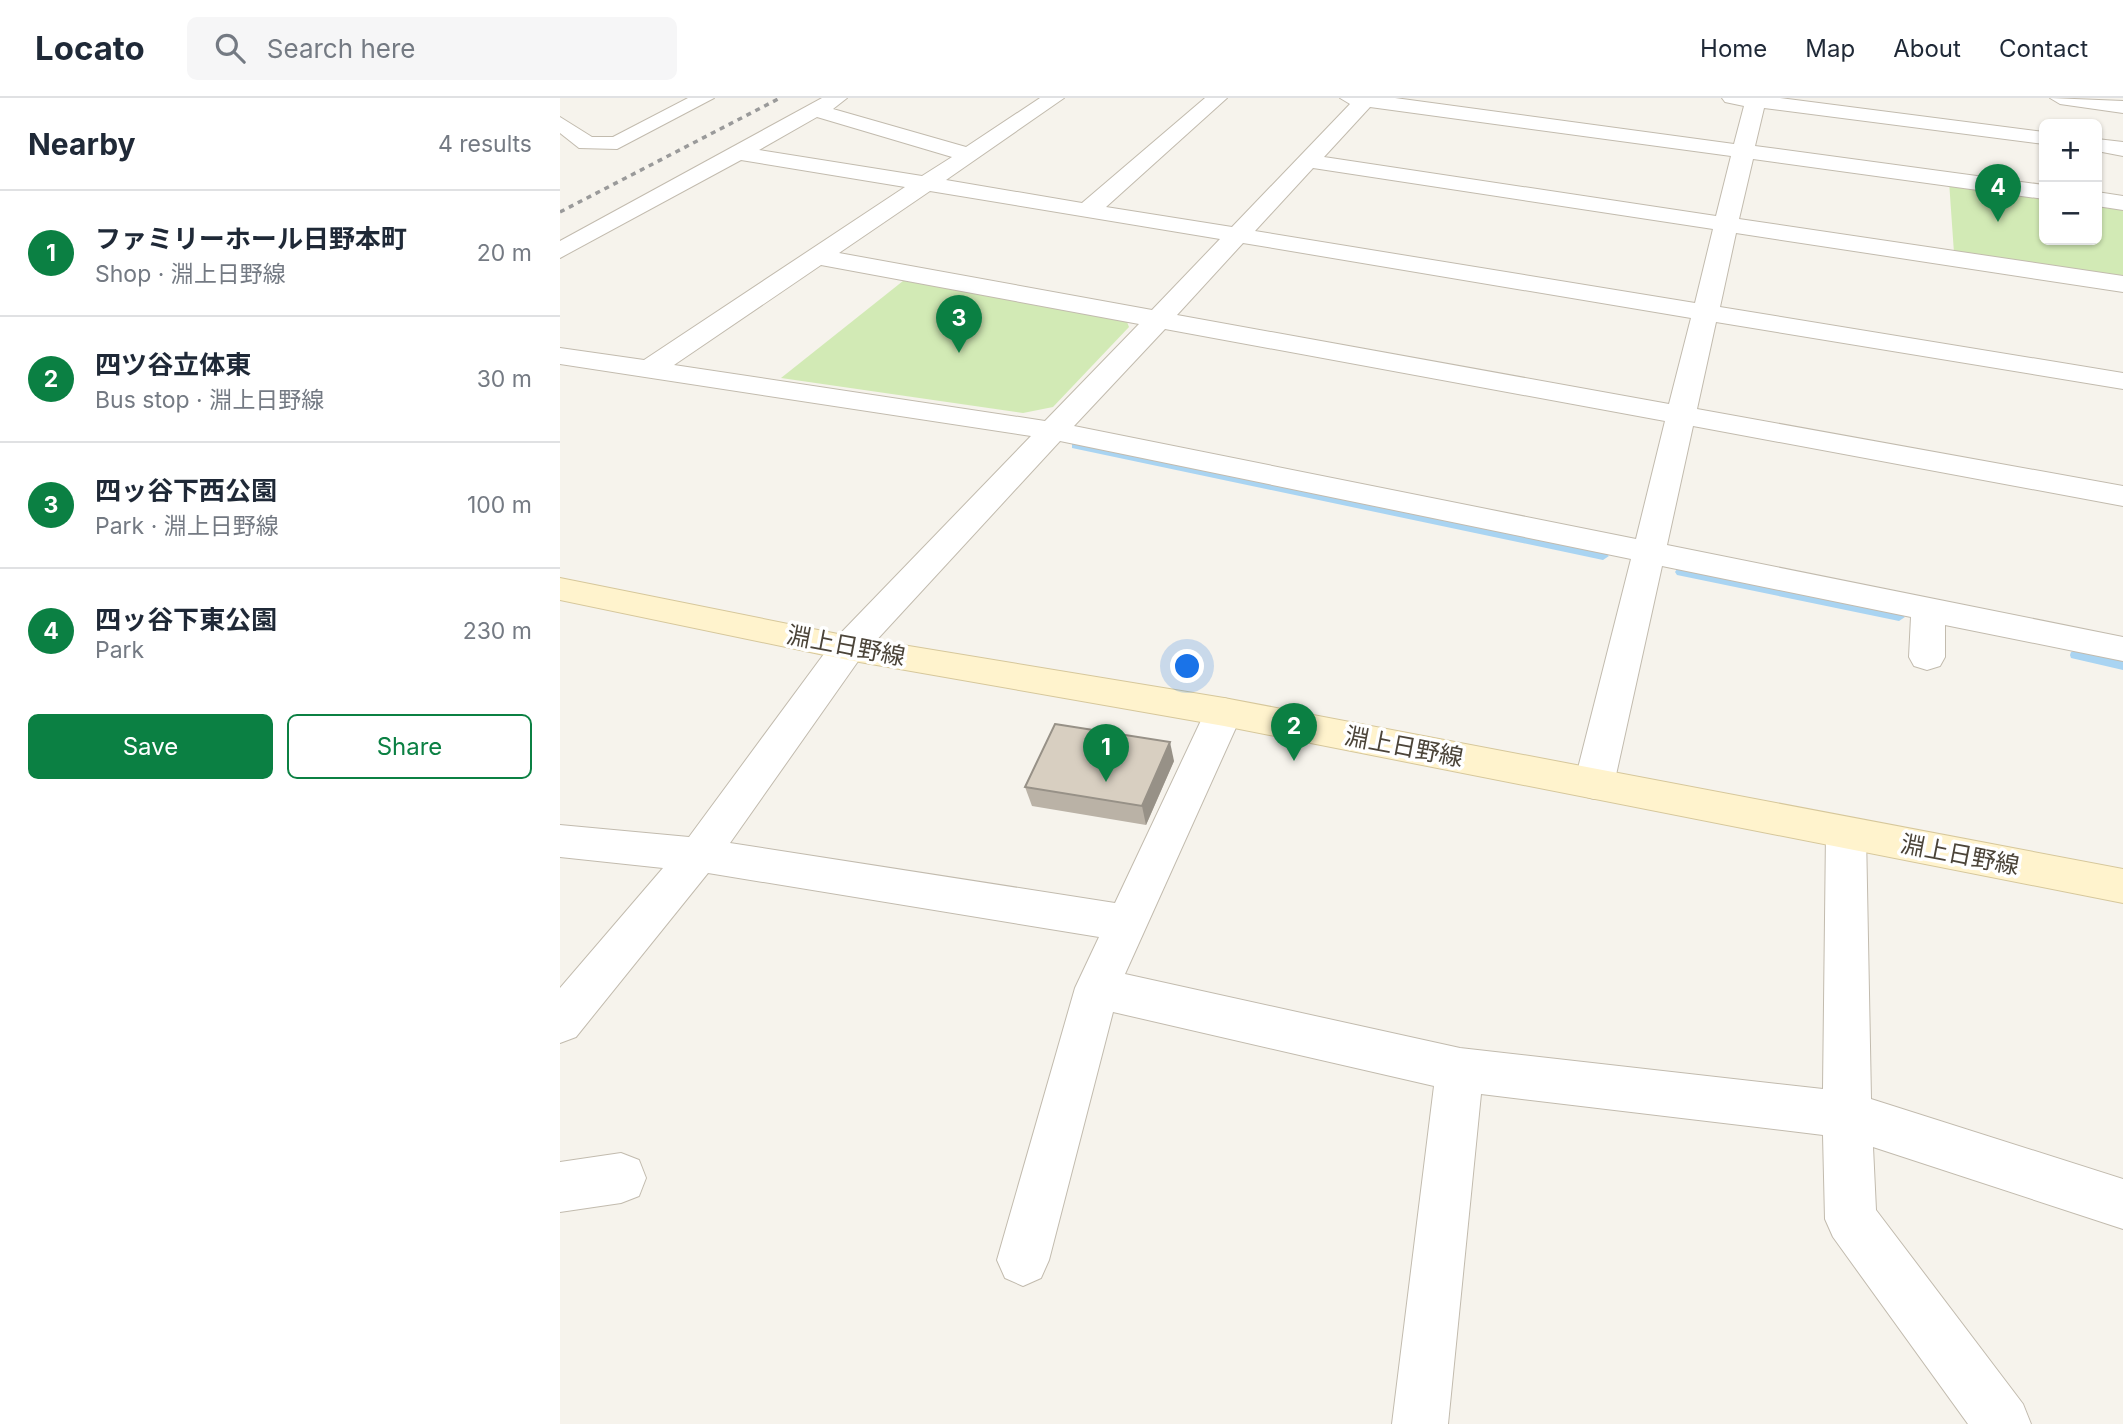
<!DOCTYPE html>
<meta charset="utf-8">
<style>
:root{--surface:#fff;--page:#f6f6f7;--text:#1f2937;--muted:#747a83;--line:#e0e1e3;--accent:#0b8043}
body{margin:0;font-family:Inter,"Noto Sans JP",sans-serif;background:var(--page);color:var(--text)}
.controls{position:absolute;right:21px;top:21px;display:grid;overflow:hidden;border-radius:10px;box-shadow:0 2px 5px #0004}
.controls button{width:63px;height:63px;display:grid;place-items:center;padding:0;border:0;border-bottom:2px solid var(--line);background:var(--surface);color:var(--text);font:35px sans-serif}
.you{position:absolute;left:628px;top:569px;width:24px;height:24px;margin:-18px;border:5px solid #fff;border-radius:50%;background:#1a73e8;box-shadow:0 0 0 10px #1a73e833}
.badge{display:grid;place-items:center;width:46px;height:46px;border-radius:50%;background:var(--accent);color:#fff;font-size:23px;font-weight:700}
.pin{position:absolute;translate:-50% -58px;filter:drop-shadow(0 2px 4px #0008)}
.pin::after{content:'';position:absolute;top:37px;width:24px;height:21px;background:inherit;clip-path:polygon(0 0,100% 0,50% 100%)}
.list{margin:0;padding:0;list-style:none}
h2{display:flex;justify-content:space-between;align-items:center;height:91px;margin:0;padding:0 28px;font-size:30px}
h2 small{font-size:23px;font-weight:400;color:var(--muted)}
.list li{display:grid;grid-template-columns:46px 1fr auto;gap:21px;align-items:center;box-sizing:border-box;height:126px;padding:0 28px;border-top:2px solid var(--line)}
.list b{display:block;font-size:26px;white-space:nowrap}
.list p{margin:0;font-size:23px;white-space:nowrap;color:var(--muted)}
.list em{font-size:23px;font-style:normal;color:var(--muted)}
.actions{display:flex;gap:14px;padding:21px 28px}
.actions a{flex:1;padding:16px 0;border:2px solid var(--accent);border-radius:10px;text-align:center;font-size:24px;color:var(--accent)}
.actions .main{background:var(--accent);color:#fff}
.icon{flex:none;width:38px;height:38px;fill:none;stroke:currentColor;stroke-width:2;stroke-linecap:round;stroke-linejoin:round}
.map{position:relative;flex:none;width:1563px;height:1326px;overflow:hidden}
header{display:flex;align-items:center;gap:42px;box-sizing:border-box;height:98px;padding:0 35px;background:var(--surface);border-bottom:2px solid var(--line)}
header strong{font-size:33px}
nav{display:flex;gap:38px;margin-inline-start:auto;font-size:24px}
.search{width:490px;height:63px;background:var(--page);display:flex;align-items:center;gap:18px;box-sizing:border-box;padding:0 24px;border-radius:10px;color:var(--muted);font-size:26px}
main{display:flex}
aside{flex:1;background:var(--surface)}
.map>svg:first-child{display:block}
.green{fill:#d2eab5}
.lines{fill:none;stroke-linecap:round;stroke-linejoin:round}
.stream{fill:#a9d4f2;fill-rule:evenodd}
.street-casing{stroke:#c2bbae;stroke-width:2}
.secondary-casing{stroke:#d6c79b;stroke-width:2}
.street{fill:#fff;fill-rule:evenodd}
.secondary{fill:#fff3cd;fill-rule:evenodd}
.rail{stroke:#9a9a9a;stroke-width:3.5;stroke-dasharray:5 5;stroke-linecap:butt}
.wall{fill:#bab2a6}
.shaded-wall{fill:#979187}
.building{fill:#d8cfc1;stroke:#979187;stroke-width:2}
.labels{text-anchor:middle;stroke-width:7;stroke-linejoin:round;paint-order:stroke}
.street-label{font-size:24px;fill:#4b4439;stroke:#fff}
</style>
<header>
<strong>Locato</strong>
<div class="search"><svg class="icon" aria-label="search" viewBox="0 0 24 24"><circle cx="10" cy="10" r="6"/><path d="M15 15l6 6"/></svg>Search here</div>
<nav><a>Home</a><a>Map</a><a>About</a><a>Contact</a></nav>
</header>
<main>
<aside>
<h2>Nearby<small>4 results</small></h2>
<ul class="list">
<li><span class="badge">1</span><div><b>ファミリーホール日野本町</b><p>Shop · 淵上日野線</p></div><em>20 m</em></li>
<li><span class="badge">2</span><div><b>四ツ谷立体東</b><p>Bus stop · 淵上日野線</p></div><em>30 m</em></li>
<li><span class="badge">3</span><div><b>四ッ谷下西公園</b><p>Park · 淵上日野線</p></div><em>100 m</em></li>
<li><span class="badge">4</span><div><b>四ッ谷下東公園</b><p>Park</p></div><em>230 m</em></li>
</ul>
<div class="actions"><a class="main">Save</a><a>Share</a></div>
</aside>
<div class="map">
<svg width="1563" height="1326" viewBox="0 0 1563 1326">
<rect width="100%" height="100%" fill="#f6f3ec"/>
<g class="green">
<path d="M1389,83L1484,96V142H1537V103L1563,107V179L1394,155Z"/>
<path d="M348,179L565,219L569,229L493,309L463,315L221,280Z"/>
</g>
<g class="lines">
<g class="stream">
<path d="M516,345L1043,454L1049,458L1043,462L512,350V346Z"/>
<path d="M1121,470L1339,515L1345,519L1339,523L1117,477L1115,474L1117,471Z"/>
<path d="M1516,552L1563,562V572L1511,560L1510,557L1511,554Z"/>
</g>
<g class="street-casing">
<g id="street">
<path d="M128,0H154L57,51L19,50L0,35V19L32,39H53Z"/>
<path d="M262,0H287L273,11L406,49L480,0H504L386,82L522,105L645,0H667L546,109L672,129L790,6L780,0H835L1174,46L1184,8L1165,4L1162,0H1220L1484,34V46L1204,10L1195,48L1484,87V101L1193,61L1179,121L1563,178V194L1176,135L1160,209L1563,275V291L1156,224L1137,311L1563,388V408L1133,328L1107,447L1563,539V563L1385,527V559L1380,568L1367,572L1354,568L1349,559L1351,519L1102,468L1054,686L1048,697L1034,701L1020,697L1014,686L1071,461L500,343L301,559L170,745L555,805L645,614L651,604L664,600L677,604L683,614L565,876L900,950L1263,991L1266,735L1272,723L1286,719L1300,723L1306,735L1311,1001L1563,1081V1131L1313,1049L1316,1112L1463,1306L1471,1326H1408L1273,1139L1265,1121L1263,1037L921,996L888,1326H832L874,988L553,914L489,1162L481,1180L463,1188L445,1180L437,1162L515,890L539,839L148,775L16,939L0,945V890L103,770L0,759V727L129,739L275,541L471,338L0,266V250L84,262L345,89L181,62L0,160V143ZM810,9L1171,58L1156,118L764,59ZM257,19L392,59L362,78L199,52ZM753,70L1153,131L1135,205L695,133ZM370,93L660,141L592,212L279,155ZM683,145L1131,220L1109,306L617,217ZM261,167L579,226L485,323L114,267ZM605,231L1105,323L1076,441L514,328Z"/>
<path d="M1490,0L1563,3V15L1500,6Z"/>
<path d="M1537,41L1563,44V58L1537,53Z"/>
<path d="M1537,94L1563,98V112L1537,108Z"/>
<path d="M61,1055L79,1062L86,1080L79,1098L61,1105L0,1114V1064Z"/>
</g>
</g>
<g class="secondary-casing">
<path id="secondary" d="M0,480L288,538L664,600L1563,771V805L664,628L288,562L0,502Z"/>
</g>
<use href="#street" class="street"/>
<use href="#secondary" class="secondary"/>
<path class="rail" d="M0,114L220,0"/>
</g>
<path class="wall" d="M614,663L586,727L472,708L465,689Z"/>
<path class="shaded-wall" d="M610,644L614,663L586,727L582,708Z"/>
<path class="building" d="M495,626L610,644L582,708L465,689Z"/>
<g class="labels">
<g class="street-label">
<text transform="translate(286 548) rotate(11)" y="8">淵上日野線</text>
<text transform="translate(844 649) rotate(11)" y="8">淵上日野線</text>
<text transform="translate(1400 757) rotate(11)" y="8">淵上日野線</text>
</g>
</g>
</svg>
<div class="controls">
<button>+</button>
<button>−</button>
</div>
<div class="you"></div>
<div class="pin badge" style="left:546px;top:684px">1</div>
<div class="pin badge" style="left:734px;top:663px">2</div>
<div class="pin badge" style="left:399px;top:255px">3</div>
<div class="pin badge" style="left:1438px;top:124px">4</div>
</div>
</main>
